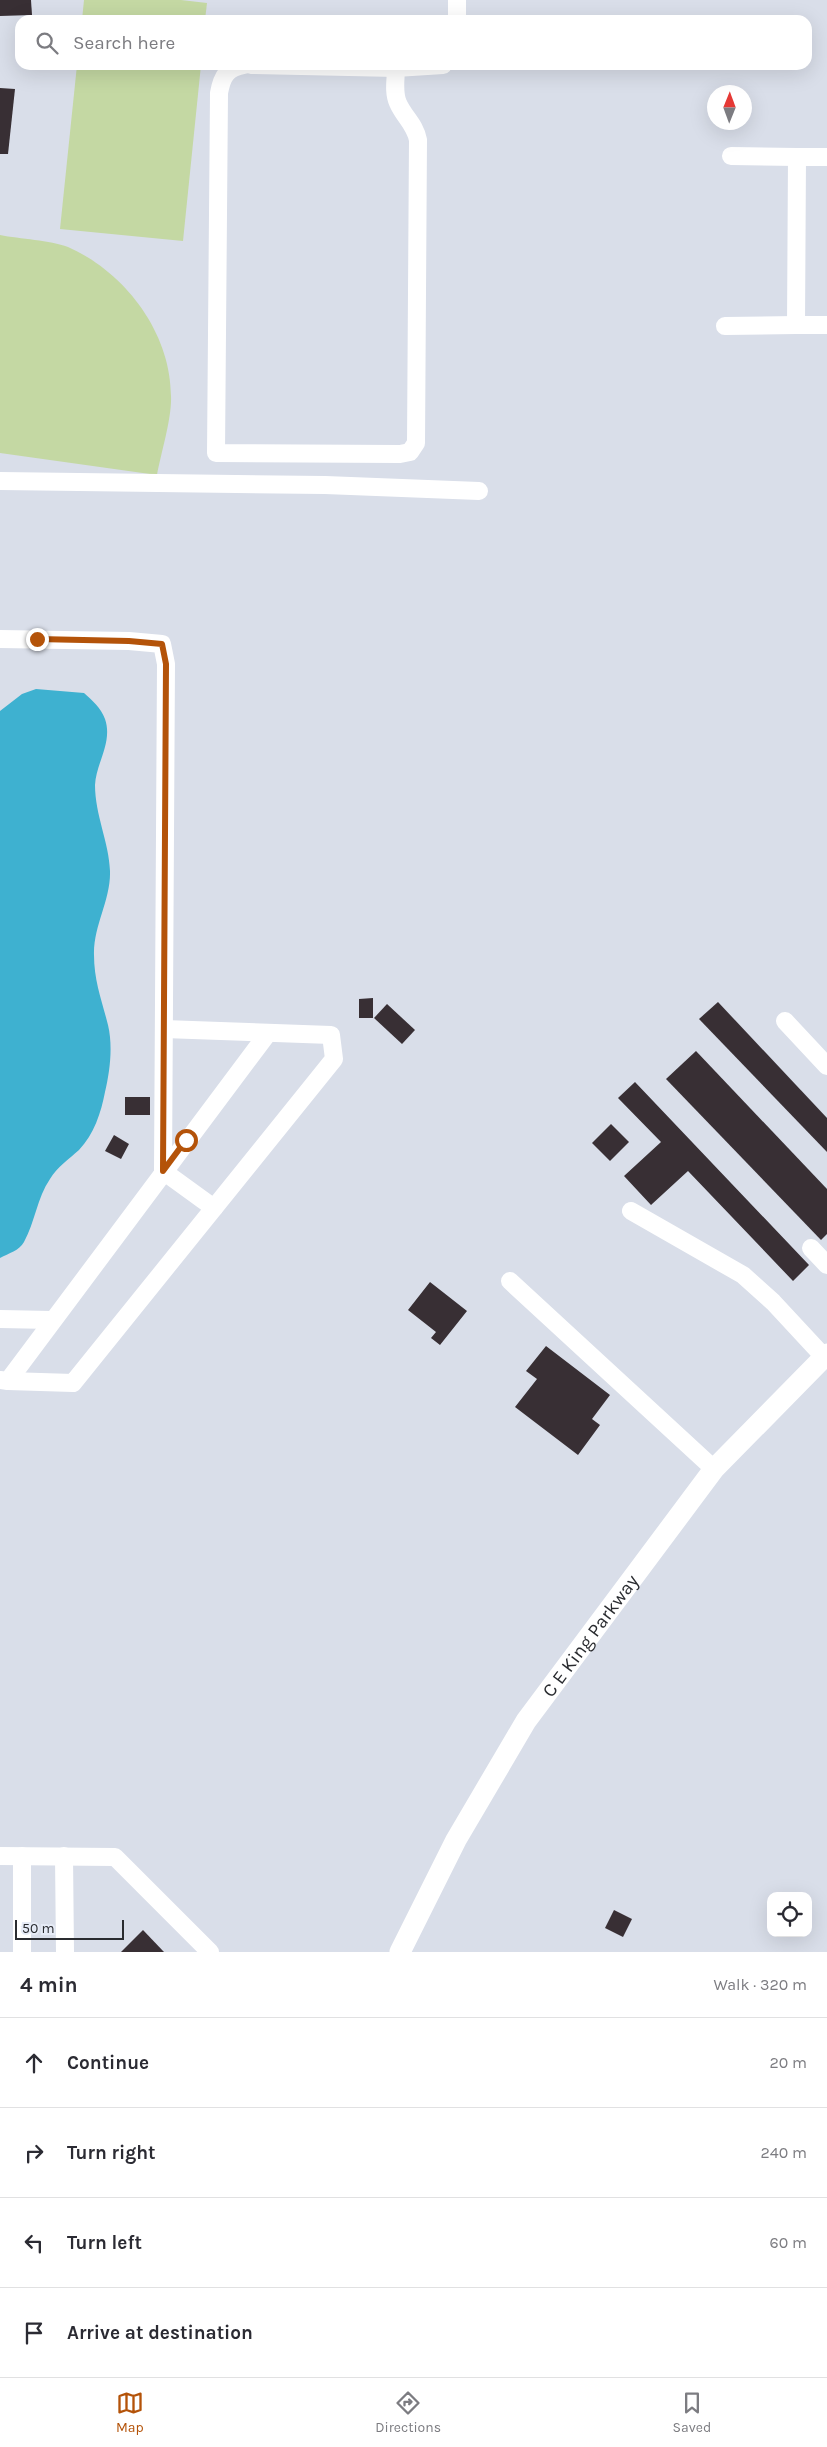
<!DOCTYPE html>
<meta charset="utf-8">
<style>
:root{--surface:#fff;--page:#f7f7f7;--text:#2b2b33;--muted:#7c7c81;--line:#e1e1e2;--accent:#b45309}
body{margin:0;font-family:Karla,sans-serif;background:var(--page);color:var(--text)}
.controls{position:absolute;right:15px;bottom:15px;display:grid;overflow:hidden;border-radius:10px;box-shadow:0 5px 20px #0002}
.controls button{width:45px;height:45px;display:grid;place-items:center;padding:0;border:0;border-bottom:1px solid var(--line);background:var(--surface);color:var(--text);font:25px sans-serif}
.compass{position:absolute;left:707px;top:85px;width:45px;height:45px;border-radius:50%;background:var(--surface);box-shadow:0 5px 20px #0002;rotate:1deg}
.scale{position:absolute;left:15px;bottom:12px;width:109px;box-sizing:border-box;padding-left:5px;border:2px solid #2a2c30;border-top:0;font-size:14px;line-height:18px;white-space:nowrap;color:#2a2c30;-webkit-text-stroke:4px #e6ebf6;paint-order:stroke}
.stop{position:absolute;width:15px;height:15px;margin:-11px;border:4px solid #b45309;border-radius:50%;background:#fff}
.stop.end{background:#b45309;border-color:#fff;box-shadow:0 1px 5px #0008}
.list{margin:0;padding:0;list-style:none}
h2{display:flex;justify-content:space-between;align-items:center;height:65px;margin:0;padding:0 20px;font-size:21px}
h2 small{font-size:16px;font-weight:400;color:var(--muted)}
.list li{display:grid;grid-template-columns:32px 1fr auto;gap:15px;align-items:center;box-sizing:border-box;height:90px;padding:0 20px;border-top:1px solid var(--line)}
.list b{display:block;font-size:19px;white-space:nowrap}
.list em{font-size:16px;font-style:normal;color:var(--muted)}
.icon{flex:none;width:28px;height:28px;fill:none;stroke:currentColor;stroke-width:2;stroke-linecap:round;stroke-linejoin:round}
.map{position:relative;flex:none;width:827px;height:1952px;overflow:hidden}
.search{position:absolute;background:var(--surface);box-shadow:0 5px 20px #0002;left:15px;right:15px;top:15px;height:55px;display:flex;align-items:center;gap:12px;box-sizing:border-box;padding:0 18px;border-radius:15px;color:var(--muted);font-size:19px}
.sheet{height:425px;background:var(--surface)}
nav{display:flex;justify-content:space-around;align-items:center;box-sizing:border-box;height:70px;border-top:1px solid var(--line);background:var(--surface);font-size:14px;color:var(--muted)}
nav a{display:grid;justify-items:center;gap:2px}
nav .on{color:var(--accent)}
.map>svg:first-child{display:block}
.green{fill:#c4d8a3}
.water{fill:#3eb1d0}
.building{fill:#382f34}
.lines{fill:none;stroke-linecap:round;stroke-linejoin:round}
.minor{stroke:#fff;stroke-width:18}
.major{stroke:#fff;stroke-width:21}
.route{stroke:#b45309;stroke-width:6}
.labels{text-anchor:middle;stroke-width:5;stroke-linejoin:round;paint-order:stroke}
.street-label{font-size:19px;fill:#2a2c30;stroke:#e6ebf6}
</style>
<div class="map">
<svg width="827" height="1952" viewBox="0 0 827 1952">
<rect width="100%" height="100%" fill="#d9dee9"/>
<g class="green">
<path d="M84,0H181L207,3L205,20H82Z"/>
<path d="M77,65H201L183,241L60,229Z"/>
<path d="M0,235C20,239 50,240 68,247C125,272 171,333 171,396C172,418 161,453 157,475L0,453Z"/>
</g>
<path class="water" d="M36,689L84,693C92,700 101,708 105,719C113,742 96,763 95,785C95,815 109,842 110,871C111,900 93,926 94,955C94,981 102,1001 108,1025C113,1046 110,1071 105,1092C101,1113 94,1134 79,1150C69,1159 57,1167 50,1179C37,1198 35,1222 24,1242C19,1251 9,1253 0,1258V711L22,694Z"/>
<g class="building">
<path d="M0,0H31L32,15L0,16Z"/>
<path d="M0,88L15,89L8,154H0Z"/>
<path d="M373,998V1018H359V999Z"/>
<path d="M718,1002L827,1118V1152L699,1019Z"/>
<path d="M387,1004L415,1030L402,1044L374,1018Z"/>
<path d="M696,1051L827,1189V1234L821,1240L666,1079Z"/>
<path d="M635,1082L809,1265L793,1281L688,1171L651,1205L624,1176L661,1142L618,1098Z"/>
<rect x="125" y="1097" width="25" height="18"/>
<path d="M611,1124L629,1142L610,1161L592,1143Z"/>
<path d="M114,1135L129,1144L121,1159L105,1151Z"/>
<path d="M430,1282L467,1311L440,1345L431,1338L436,1332L408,1310Z"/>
<path d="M546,1346L610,1395L592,1419L600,1425L578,1455L515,1407L537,1379L526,1371Z"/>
<path d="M614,1910L632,1919L623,1937L605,1928Z"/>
<path d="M143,1930L164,1952H121Z"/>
</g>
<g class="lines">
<g class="minor">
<path d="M457,20V0"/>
<path d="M244,65C227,68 222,76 219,93L216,453L400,454L410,452L416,443L418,140C415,124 404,117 398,103C393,92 396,79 396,68"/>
<path d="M251,65L396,68L443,65"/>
<path d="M731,156L797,157"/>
<path d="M827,157H797L796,325H827"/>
<path d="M725,326L796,325"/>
<path d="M0,481L325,485L479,491"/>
<path d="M0,639L129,641L162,644L166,664L163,1171L214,1208"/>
<path d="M785,1021L827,1066"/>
<path d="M631,1211L743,1275L773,1302L824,1357"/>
<path d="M811,1248L827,1265"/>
<path d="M510,1281L714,1469"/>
<path d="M0,1319L52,1320"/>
<path d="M0,1380L8,1381L268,1033"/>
<path d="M8,1381L73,1383L334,1059L331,1035L164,1029"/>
<path d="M0,1856L115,1857L210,1952"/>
<path d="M22,1856V1952"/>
<path d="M64,1856L65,1952"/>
</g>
<path class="major" id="s1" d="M400,1952L456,1840L526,1721L714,1469L827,1354"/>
</g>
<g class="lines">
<path class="route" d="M37,639L129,641L162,644L166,664L163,1171L186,1140"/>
</g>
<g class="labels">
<g class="street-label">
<text dy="7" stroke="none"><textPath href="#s1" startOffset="370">C E King Parkway</textPath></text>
</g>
</g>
</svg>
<div class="controls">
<button><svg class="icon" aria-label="locate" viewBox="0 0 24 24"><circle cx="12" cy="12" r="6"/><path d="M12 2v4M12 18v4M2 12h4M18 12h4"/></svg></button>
</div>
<svg class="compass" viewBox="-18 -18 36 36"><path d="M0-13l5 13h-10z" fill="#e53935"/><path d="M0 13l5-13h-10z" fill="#7c7c81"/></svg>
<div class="scale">50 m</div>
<div class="stop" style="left:186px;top:1140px"></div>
<div class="stop end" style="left:37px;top:639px"></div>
<div class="search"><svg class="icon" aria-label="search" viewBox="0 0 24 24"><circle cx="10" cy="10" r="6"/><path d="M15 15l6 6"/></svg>Search here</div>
</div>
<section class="sheet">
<h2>4 min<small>Walk · 320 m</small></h2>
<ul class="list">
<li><svg class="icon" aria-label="ahead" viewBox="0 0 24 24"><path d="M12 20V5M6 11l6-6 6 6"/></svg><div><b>Continue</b></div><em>20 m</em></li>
<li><svg class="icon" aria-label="right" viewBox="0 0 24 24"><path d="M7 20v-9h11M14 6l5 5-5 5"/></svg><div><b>Turn right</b></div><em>240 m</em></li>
<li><svg class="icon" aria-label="left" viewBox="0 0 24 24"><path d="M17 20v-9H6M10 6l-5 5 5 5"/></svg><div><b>Turn left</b></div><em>60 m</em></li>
<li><svg class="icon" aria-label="arrive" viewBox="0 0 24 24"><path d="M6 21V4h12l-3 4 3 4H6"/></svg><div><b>Arrive at destination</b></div></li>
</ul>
</section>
<nav>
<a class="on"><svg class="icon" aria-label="map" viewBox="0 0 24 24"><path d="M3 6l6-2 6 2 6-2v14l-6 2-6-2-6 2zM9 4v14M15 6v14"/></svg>Map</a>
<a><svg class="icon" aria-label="directions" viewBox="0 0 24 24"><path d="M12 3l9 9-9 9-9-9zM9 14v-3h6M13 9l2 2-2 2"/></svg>Directions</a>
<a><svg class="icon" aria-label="saved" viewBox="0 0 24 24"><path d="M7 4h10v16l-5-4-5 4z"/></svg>Saved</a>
</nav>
